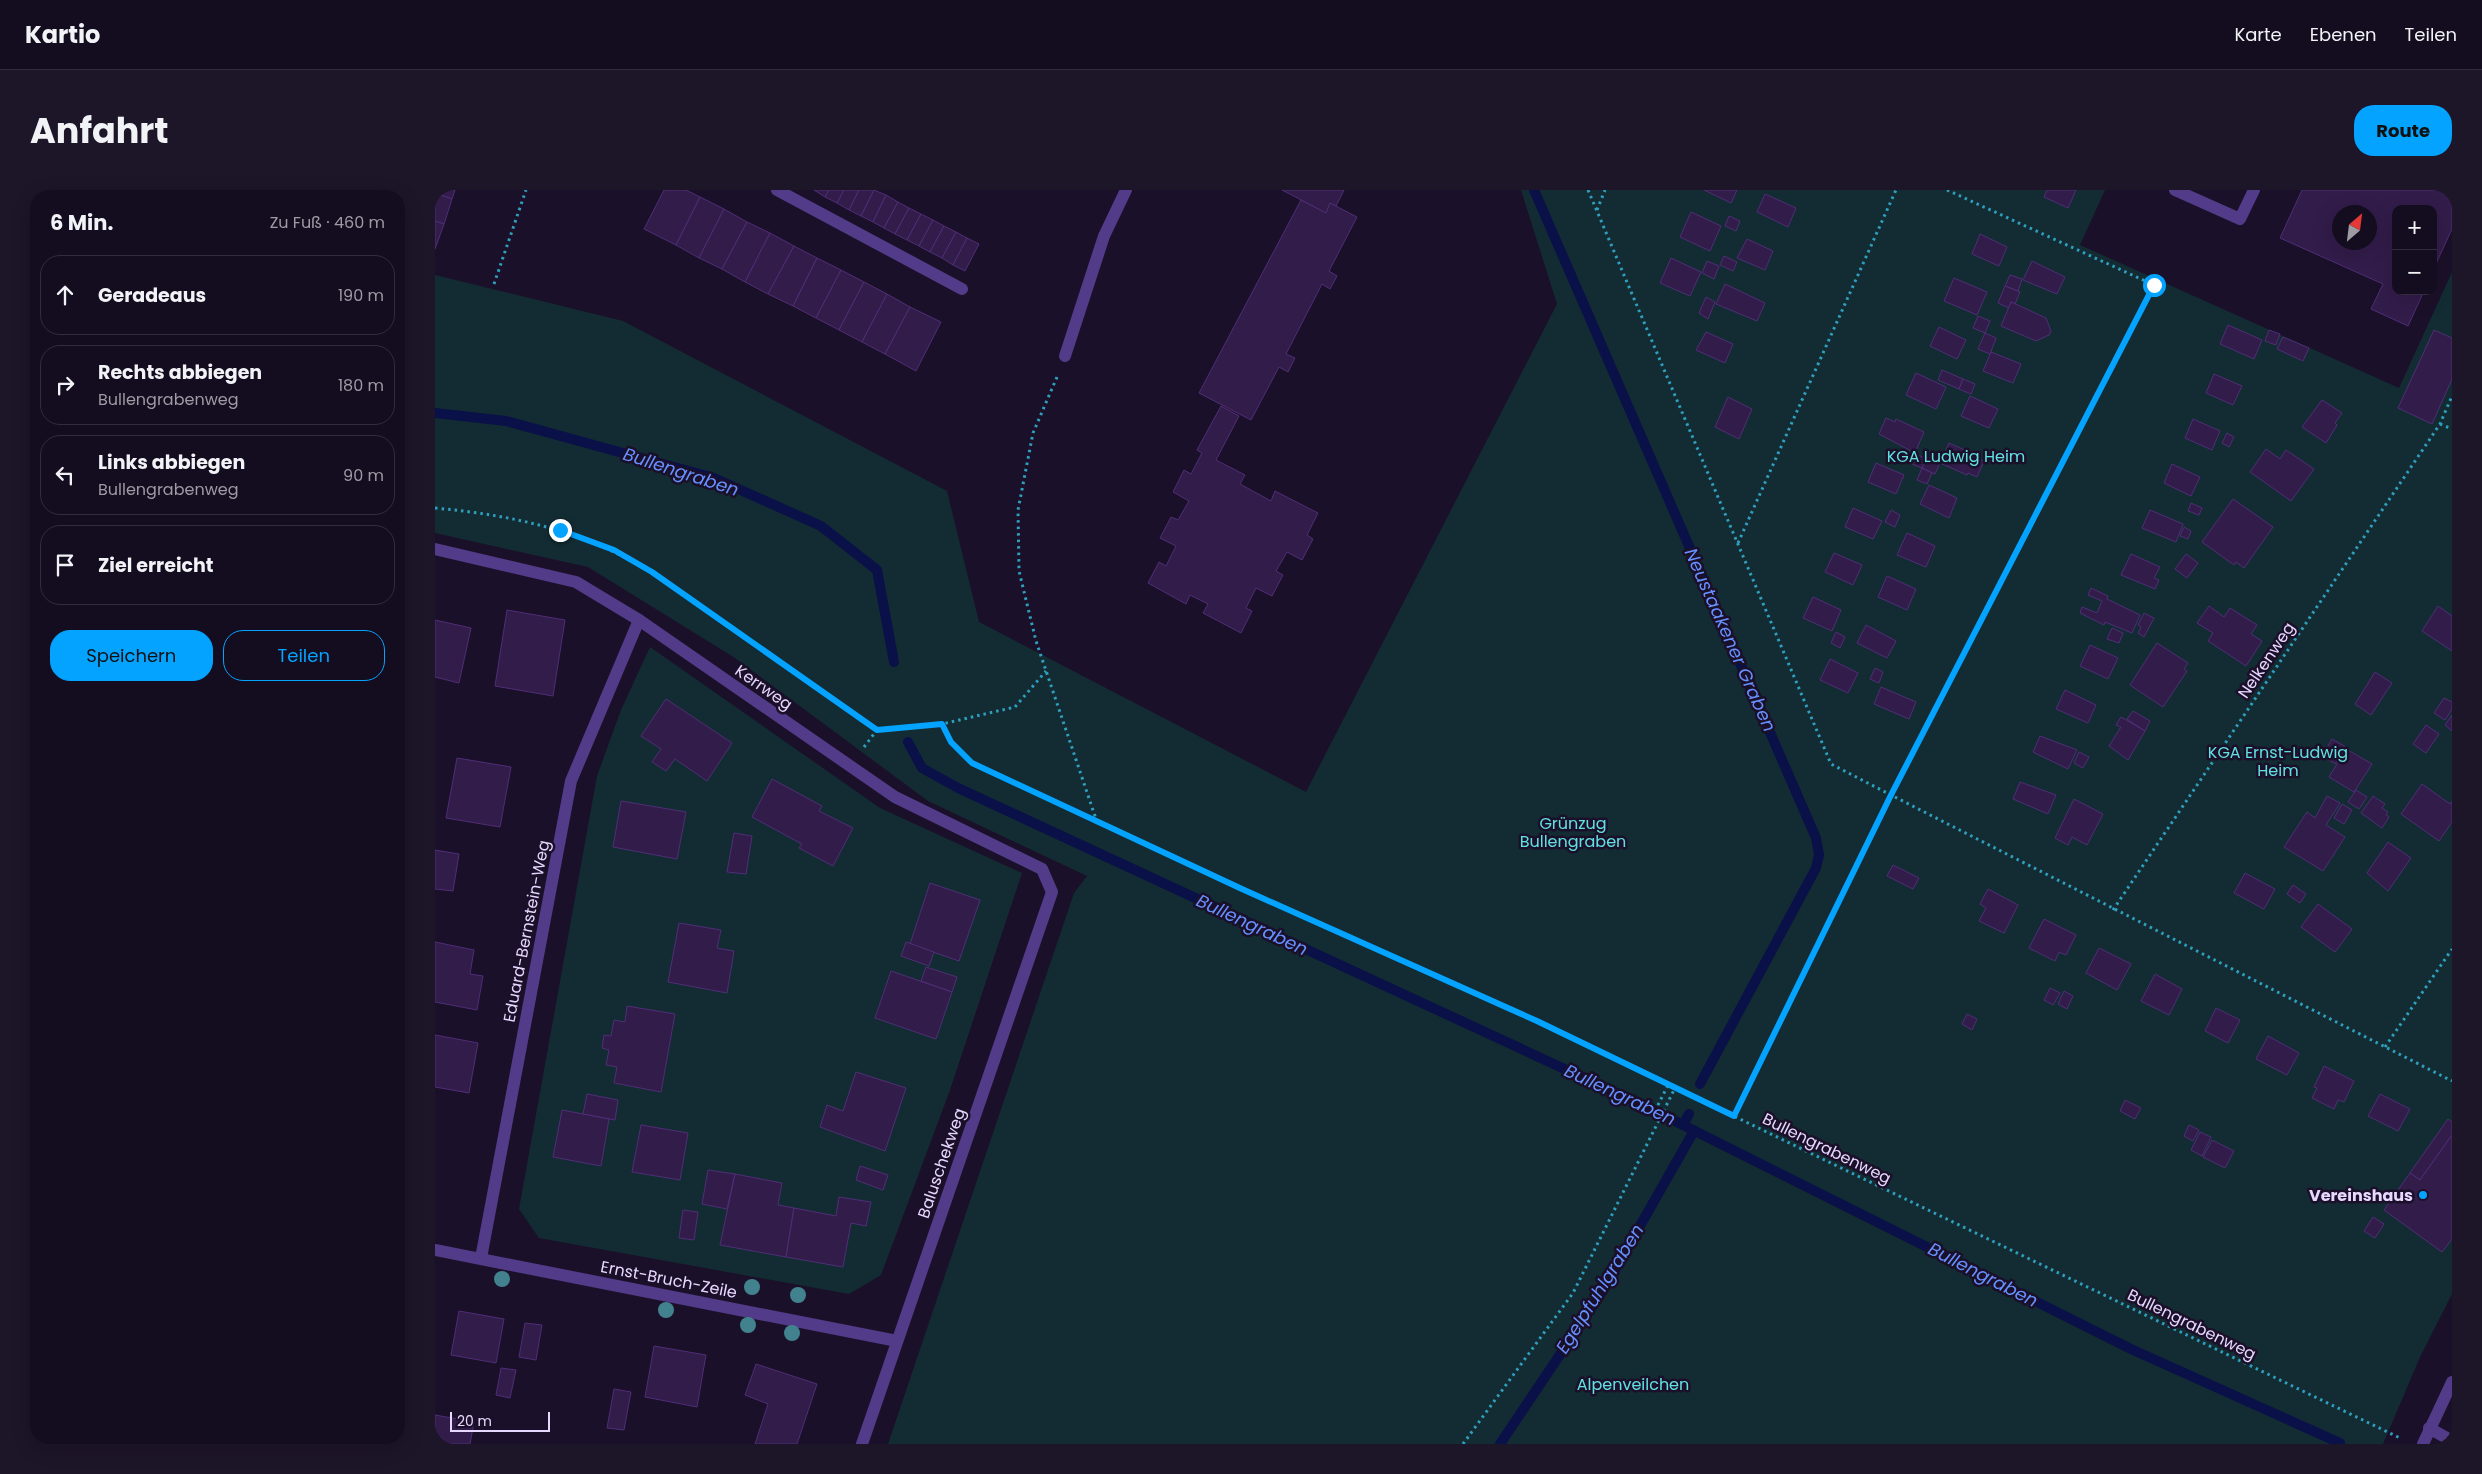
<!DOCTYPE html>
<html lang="de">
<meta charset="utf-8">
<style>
:root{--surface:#140c1f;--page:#1d1528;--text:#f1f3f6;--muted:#9d9ba4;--line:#332c3d;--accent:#04a3ff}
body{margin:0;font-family:Poppins,sans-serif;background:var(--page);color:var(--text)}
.controls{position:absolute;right:15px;top:15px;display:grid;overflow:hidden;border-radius:10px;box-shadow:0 5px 20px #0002}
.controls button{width:45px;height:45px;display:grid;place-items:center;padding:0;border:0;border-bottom:1px solid var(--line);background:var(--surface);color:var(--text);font:25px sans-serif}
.compass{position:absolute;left:1897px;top:15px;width:45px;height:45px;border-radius:50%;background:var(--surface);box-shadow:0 5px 20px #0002;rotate:28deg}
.scale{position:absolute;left:15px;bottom:12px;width:100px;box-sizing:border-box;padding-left:5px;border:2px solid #e7d8ff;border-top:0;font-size:14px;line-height:18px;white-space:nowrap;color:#e7d8ff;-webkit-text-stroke:4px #1b1029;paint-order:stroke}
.stop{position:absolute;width:15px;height:15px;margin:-11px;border:4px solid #04a3ff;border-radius:50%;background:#fff}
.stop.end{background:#04a3ff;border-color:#fff;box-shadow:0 1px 5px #0008}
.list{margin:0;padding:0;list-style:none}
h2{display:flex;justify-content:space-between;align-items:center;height:65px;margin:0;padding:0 20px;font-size:21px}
h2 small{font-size:16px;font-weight:400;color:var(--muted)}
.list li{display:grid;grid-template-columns:32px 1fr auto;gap:15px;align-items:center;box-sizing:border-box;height:80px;margin:0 10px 10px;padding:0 10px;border:1px solid var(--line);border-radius:20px}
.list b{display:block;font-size:19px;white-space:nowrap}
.list p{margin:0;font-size:16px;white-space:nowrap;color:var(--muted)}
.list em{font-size:16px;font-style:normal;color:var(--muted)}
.actions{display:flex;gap:10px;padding:15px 20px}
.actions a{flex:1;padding:11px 0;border:1px solid var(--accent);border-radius:20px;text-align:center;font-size:18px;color:var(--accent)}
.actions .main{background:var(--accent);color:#111}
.icon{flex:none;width:28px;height:28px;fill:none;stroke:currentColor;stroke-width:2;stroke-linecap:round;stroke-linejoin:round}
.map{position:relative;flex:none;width:2017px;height:1254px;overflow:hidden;border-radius:20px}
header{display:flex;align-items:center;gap:30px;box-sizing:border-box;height:70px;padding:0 25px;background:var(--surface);border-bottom:1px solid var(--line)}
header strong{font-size:24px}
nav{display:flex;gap:28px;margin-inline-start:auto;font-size:18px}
.intro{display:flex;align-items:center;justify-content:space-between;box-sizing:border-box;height:120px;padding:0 30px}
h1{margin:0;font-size:35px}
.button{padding:12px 22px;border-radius:20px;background:var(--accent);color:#111;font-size:18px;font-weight:700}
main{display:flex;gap:30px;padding:0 30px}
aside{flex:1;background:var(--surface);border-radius:20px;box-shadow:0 5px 20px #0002}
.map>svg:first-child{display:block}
.green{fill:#132c33}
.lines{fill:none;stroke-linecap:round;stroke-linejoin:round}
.stream{stroke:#0a1048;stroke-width:10}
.building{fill:#321c4a;stroke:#4f2e77;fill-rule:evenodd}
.path{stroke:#2f9fbd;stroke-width:3;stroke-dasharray:2.5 4;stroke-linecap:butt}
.minor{stroke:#523b89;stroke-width:12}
.tree{fill:#42828f}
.route{stroke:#04a3ff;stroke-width:6}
.poi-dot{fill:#04a3ff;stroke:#1b1029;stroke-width:2}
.labels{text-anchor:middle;stroke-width:5;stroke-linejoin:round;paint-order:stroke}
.park-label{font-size:16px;fill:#61e0e2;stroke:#1b1029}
.street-label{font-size:16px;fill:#e7d8ff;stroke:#1b1029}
.poi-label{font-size:16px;font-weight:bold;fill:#e7d8ff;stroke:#1b1029;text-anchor:end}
.water-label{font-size:18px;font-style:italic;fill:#6690ff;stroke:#1b1029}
</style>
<header>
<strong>Kartio</strong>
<nav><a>Karte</a><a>Ebenen</a><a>Teilen</a></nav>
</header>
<div class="intro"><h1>Anfahrt</h1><a class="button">Route</a></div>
<main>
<aside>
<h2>6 Min.<small>Zu Fuß · 460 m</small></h2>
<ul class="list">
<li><svg class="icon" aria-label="ahead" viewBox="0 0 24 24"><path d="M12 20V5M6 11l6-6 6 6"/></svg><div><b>Geradeaus</b></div><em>190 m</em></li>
<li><svg class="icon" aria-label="right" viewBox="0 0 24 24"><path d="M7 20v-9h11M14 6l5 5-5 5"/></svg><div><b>Rechts abbiegen</b><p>Bullengrabenweg</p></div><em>180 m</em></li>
<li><svg class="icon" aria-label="left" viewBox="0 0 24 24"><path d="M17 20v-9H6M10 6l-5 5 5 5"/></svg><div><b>Links abbiegen</b><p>Bullengrabenweg</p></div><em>90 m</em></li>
<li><svg class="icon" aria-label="arrive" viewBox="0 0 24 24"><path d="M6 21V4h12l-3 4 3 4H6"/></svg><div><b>Ziel erreicht</b></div></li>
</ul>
<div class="actions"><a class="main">Speichern</a><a>Teilen</a></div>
</aside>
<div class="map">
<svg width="2017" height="1254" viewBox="0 0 2017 1254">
<rect width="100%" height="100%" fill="#1b1029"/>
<g class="green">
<path d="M1086,0H1670L1645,55L1964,198L2017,82V1104L1985,1167L1948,1254H453L639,703L652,686L493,611L300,468L153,377L0,343V85L188,131L512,301L544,432L871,602L1122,114Z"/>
<path d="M215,457L445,618L587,683L515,900L446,1085L414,1104L104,1048L84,1019L162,586L186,520Z"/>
</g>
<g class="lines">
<g class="stream">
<path d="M1099,0L1381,648L1384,665L1381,678L1265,894"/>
<path d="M0,223L71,231L279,288L386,336L442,380L459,472"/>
<path d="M473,552L487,578L523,598L1216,919L1696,1159L1905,1253"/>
<path d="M1248,935L1254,924"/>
<path d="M1065,1254L1169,1099L1259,941"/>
</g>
</g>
<g class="building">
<path d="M0,0H20L17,9L0,3Z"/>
<path d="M229,0H251L265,7L241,55L209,39Z"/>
<path d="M379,0H394L390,7Z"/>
<path d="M394,0H409L402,13L390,7Z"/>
<path d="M409,0H424L414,20L402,13Z"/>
<path d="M424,0H439L426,26L414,20Z"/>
<path d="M439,0L451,5L438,32L426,26Z"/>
<path d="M847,0H909L901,16L895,13L891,23Z"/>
<path d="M1269,0H1302L1296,13Z"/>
<path d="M1612,0H1641L1633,18L1609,7Z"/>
<path d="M1867,0H2017V39L1998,80V19H1961V101H1989L1973,136L1936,119L1948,94L1845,48ZM1904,22H1934V52H1904Z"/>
<path d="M0,3L17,9L9,34L0,31Z"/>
<path d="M1330,4L1361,18L1353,37L1322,22Z"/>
<path d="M451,5L463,12L449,38L438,32Z"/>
<path d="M265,7L289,19L264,68L241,55Z"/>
<path d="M866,10L891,23L895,13L922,27L894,81L902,86L895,99L887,94L851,164L860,168L853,182L844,177L816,230L764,203Z"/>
<path d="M463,12L474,18L460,44L449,38Z"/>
<path d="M474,18L486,24L472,50L460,44Z"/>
<path d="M289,19L312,32L287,79L264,68Z"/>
<path d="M1256,22L1286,36L1275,61L1245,47Z"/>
<path d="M486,24L498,30L484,56L472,50Z"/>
<path d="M1294,26L1305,31L1301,41L1290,36Z"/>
<path d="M498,30L509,36L495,62L484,56Z"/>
<path d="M0,31L9,34L0,59Z"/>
<path d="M312,32L335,43L310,92L287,79Z"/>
<path d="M509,36L521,42L507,68L495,62Z"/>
<path d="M521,42L532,48L518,75L507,68Z"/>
<path d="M335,43L359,56L333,104L310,92Z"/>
<path d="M1545,44L1572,57L1564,76L1537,64Z"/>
<path d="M532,48L544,54L530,81L518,75Z"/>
<path d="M1312,49L1338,61L1330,80L1302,68Z"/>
<path d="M359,56L382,68L358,116L333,104Z"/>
<path d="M1289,66L1302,72L1298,81L1285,75Z"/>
<path d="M382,68L406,80L381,128L358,116Z"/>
<path d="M1236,68L1266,82L1255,106L1225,93Z"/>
<path d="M1272,71L1284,76L1279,89L1267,83Z"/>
<path d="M1597,71L1630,87L1622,104L1588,90Z"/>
<path d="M406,80L429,92L404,140L381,128Z"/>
<path d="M1575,85L1587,89L1583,101L1570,96Z"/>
<path d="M1519,88L1552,102L1542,125L1509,111Z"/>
<path d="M429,92L452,104L427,152L404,140Z"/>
<path d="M1290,94L1330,113L1322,131L1281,114Z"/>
<path d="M1570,96L1585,102L1580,114L1576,112L1574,118L1563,113Z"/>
<path d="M452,104L475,117L450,164L427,152Z"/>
<path d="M1271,107L1280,112L1273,129L1264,123Z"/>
<path d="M1576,112L1611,128L1616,141L1614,145L1601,151L1566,136Z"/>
<path d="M475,117L506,132L481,181L450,164Z"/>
<path d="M1543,126L1555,131L1550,143L1538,138Z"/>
<path d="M1793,135L1827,150L1819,169L1785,154Z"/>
<path d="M1504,137L1531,150L1522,169L1495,156Z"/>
<path d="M1834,140L1845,144L1841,155L1830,151Z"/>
<path d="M1999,140L2017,148V189L1997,234L1963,218Z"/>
<path d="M1271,142L1298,154L1290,173L1261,160Z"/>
<path d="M1550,143L1561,148L1555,164L1543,159Z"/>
<path d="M1848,147L1874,158L1868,171L1842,159Z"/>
<path d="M1556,162L1586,174L1578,193L1548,181Z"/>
<path d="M1507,180L1528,189L1524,199L1503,190Z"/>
<path d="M1481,183L1511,197L1501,219L1471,205Z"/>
<path d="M1779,184L1807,196L1798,215L1771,203Z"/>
<path d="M1528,189L1540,194L1536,204L1524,199Z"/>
<path d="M1535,206L1563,219L1554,238L1526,226Z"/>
<path d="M1293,207L1317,219L1304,249L1280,237Z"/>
<path d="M1887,210L1907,223L1900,233L1902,235L1891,253L1867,237Z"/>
<path d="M786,216L804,226L781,270L810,285L805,294L836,311L840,301L883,323L872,345L878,349L867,370L852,362L841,381L848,385L837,406L821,398L811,418L817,421L806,443L768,423L773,414L755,405L751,414L713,393L724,372L731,376L741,356L725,348L736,327L743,330L754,311L738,302L749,280L756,284L767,263L762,260Z"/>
<path d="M1451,228L1460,232L1461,229L1489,242L1480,263L1444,244Z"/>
<path d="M1758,229L1785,241L1777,260L1750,248Z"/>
<path d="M1792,243L1799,247L1794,257L1787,253Z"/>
<path d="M1514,253L1541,265L1540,268L1549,271L1542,287L1533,283L1532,285L1505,273Z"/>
<path d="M1831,259L1845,269L1851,260L1879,279L1856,311L1815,282Z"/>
<path d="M1479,263L1492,269L1487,278L1475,273Z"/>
<path d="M1493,267L1505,273L1500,284L1487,278Z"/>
<path d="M1441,273L1469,285L1461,304L1433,292Z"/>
<path d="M1737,274L1765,287L1756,306L1729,293Z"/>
<path d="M1487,278L1497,283L1492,294L1482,290Z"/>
<path d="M1494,295L1522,308L1514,328L1485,314Z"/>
<path d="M1798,309L1838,337L1809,378L1801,372L1799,375L1767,352Z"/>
<path d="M1756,313L1767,318L1764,325L1753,321Z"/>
<path d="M1418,318L1447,331L1438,349L1410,337Z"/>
<path d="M1456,320L1465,325L1460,337L1450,332Z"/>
<path d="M1715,320L1748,334L1741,352L1707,338Z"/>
<path d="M1749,337L1756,341L1753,349L1745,346Z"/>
<path d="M1472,343L1500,356L1491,377L1462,365Z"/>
<path d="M1399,363L1427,375L1418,395L1390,382Z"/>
<path d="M1696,364L1725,377L1719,388L1724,390L1720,399L1686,385Z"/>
<path d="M1751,364L1763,373L1752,388L1740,379Z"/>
<path d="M1452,386L1481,399L1472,420L1443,407Z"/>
<path d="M1656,398L1673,406L1672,409L1705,425L1697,443L1670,432L1669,435L1645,423L1647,417L1662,423L1667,411L1653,405Z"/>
<path d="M1378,407L1406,420L1397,441L1368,428Z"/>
<path d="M1774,416L1789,427L1795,418L1822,435L1816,444L1827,451L1811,476L1773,451L1778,443L1762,433Z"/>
<path d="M2003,416L2017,426V461L1987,441Z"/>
<path d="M72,420L130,430L118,506L60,496Z"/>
<path d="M1709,423L1719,428L1709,447L1703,443L1706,437L1703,435Z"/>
<path d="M0,430L36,438L24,493L0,487Z"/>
<path d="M1431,435L1461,451L1452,468L1422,453Z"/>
<path d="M1677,438L1688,443L1684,453L1672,449Z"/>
<path d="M1401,442L1410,447L1405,458L1396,453Z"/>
<path d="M1722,453L1753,473L1749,479L1752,481L1728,517L1695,495Z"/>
<path d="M1655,455L1683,468L1673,489L1645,476Z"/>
<path d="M1395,469L1423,483L1413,503L1385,490Z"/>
<path d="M1440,478L1448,482L1444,493L1435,489Z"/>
<path d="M1940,482L1957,493L1936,525L1920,514Z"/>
<path d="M1446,497L1481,512L1474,529L1439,514Z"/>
<path d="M1630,500L1661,515L1653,533L1621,519Z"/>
<path d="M2009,508L2017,512V519L2010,530L1999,523Z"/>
<path d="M231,509L297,553L272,591L240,569L231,581L217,572L226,559L206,546Z"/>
<path d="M1698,521L1715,531L1710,541L1692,529Z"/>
<path d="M2017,525V541L2010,535Z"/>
<path d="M1686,527L1710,541L1693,570L1674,556L1686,537L1681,535Z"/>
<path d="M1991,535L2004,544L1991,563L1978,554Z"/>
<path d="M1605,546L1642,560L1633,579L1598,562Z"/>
<path d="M1897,549L1911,557L1900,574L1887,566Z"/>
<path d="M1911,559L1937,574L1919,602L1894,587Z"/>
<path d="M1644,562L1654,567L1648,578L1639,573Z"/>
<path d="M22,568L76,577L65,637L11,628Z"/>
<path d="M337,589L387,616L384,621L418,638L398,676L364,658L367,654L317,627Z"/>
<path d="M1585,592L1621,605L1613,624L1578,609Z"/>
<path d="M1987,594L2015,614L2017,611V632L2004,651L1966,624Z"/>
<path d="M1921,600L1932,607L1924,619L1913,612Z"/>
<path d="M1892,606L1905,613L1891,635L1910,647L1888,681L1849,657L1872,622L1880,628Z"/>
<path d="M1938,606L1950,614L1947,618L1953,622L1951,625L1954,627L1947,638L1926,623Z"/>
<path d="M1639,609L1668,624L1652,655L1637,647L1633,655L1620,648Z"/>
<path d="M186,611L251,622L242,669L178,657Z"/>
<path d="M1907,614L1917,620L1909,634L1899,628Z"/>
<path d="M299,643L317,646L311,684L292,682Z"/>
<path d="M1953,652L1976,668L1953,701L1932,683Z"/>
<path d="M0,660L24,664L18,701L0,699Z"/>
<path d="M1458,675L1484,688L1478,699L1452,686Z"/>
<path d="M1810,683L1840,699L1829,719L1799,703Z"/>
<path d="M495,693L545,710L524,771L475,754Z"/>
<path d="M1858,695L1871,704L1865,713L1852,704Z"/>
<path d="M1553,699L1583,715L1569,743L1544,731L1551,718L1545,714Z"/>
<path d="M1883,714L1917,739L1900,762L1866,737Z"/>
<path d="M1609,729L1641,745L1631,765L1624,762L1620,771L1594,758Z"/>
<path d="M244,733L286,740L282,758L299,761L292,803L233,792Z"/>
<path d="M0,752L39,760L35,784L48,786L42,820L0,812Z"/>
<path d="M471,752L499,762L494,776L466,766Z"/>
<path d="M1664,758L1696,774L1682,800L1651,783Z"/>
<path d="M491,777L522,787L517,802L486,791Z"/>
<path d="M456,781L517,802L501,849L440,828Z"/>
<path d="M1720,784L1747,799L1734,825L1706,811Z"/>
<path d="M1615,798L1625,803L1618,815L1609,810Z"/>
<path d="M1629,801L1638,806L1632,819L1623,814Z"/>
<path d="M192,816L240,824L226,902L179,893L182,877L171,875L174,860L167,858L169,845L176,846L179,830L190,832Z"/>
<path d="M1781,818L1805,830L1793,853L1770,841Z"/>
<path d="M1532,824L1542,829L1537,840L1527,834Z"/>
<path d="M0,845L43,853L34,903L0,897Z"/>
<path d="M1833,846L1864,863L1852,885L1821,869Z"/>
<path d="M1889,876L1919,891L1909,912L1903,910L1899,919L1877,908L1882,898L1879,897Z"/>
<path d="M421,882L471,898L450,961L385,937L392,915L408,921Z"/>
<path d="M152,904L183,910L180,930L148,924Z"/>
<path d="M1945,904L1975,919L1963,941L1933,926Z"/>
<path d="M1690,910L1706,918L1700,929L1685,921Z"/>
<path d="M127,920L174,929L166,976L118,967Z"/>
<path d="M2013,929L2017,932V945L1985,990L1975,983Z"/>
<path d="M206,935L253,943L245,990L197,982Z"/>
<path d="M1754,935L1764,940L1758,951L1749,946Z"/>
<path d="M1765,942L1776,947L1767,966L1756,960Z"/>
<path d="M2017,945V1049L2007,1062L1949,1020L1975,983L1985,990Z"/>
<path d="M1777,950L1799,961L1790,978L1768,967Z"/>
<path d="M425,976L453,985L448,1000L421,990Z"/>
<path d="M273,980L300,984L292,1019L267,1014Z"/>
<path d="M300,984L347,993L343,1015L359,1018L351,1067L285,1055Z"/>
<path d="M404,1007L436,1012L431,1036L416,1033L408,1077L351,1067L359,1018L401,1026Z"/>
<path d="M248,1020L263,1022L259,1050L244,1048Z"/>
<path d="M1938,1027L1949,1034L1940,1048L1929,1041Z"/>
<path d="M24,1121L69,1129L61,1173L16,1165Z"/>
<path d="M90,1133L107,1135L101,1170L84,1167Z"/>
<path d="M219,1156L271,1165L262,1217L210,1207Z"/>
<path d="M321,1174L382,1194L362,1254H320L333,1214L310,1205Z"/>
<path d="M66,1178L81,1180L75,1208L61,1205Z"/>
<path d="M179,1199L196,1202L189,1240L172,1238Z"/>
<path d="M0,1225L39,1232L35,1254H0Z"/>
</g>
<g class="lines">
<g class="path">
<path d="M1153,0L1396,574L1456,605L1299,926"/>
<path d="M1512,0L1719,95L1456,605L2017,891"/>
<path d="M1162,20L1170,0"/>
<path d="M59,94L91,0"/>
<path d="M622,187L598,243L583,320L584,381L601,451L662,632"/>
<path d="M2005,234L2017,239"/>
<path d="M0,318C83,326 144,340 217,382L442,540L507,534L580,517L611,481"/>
<path d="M1303,353L1461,0"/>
<path d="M507,534L516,551L537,573L807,699L1102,831L1965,1248"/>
<path d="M429,557L442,540"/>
<path d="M1678,720L2005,234L2017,206"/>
<path d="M1950,857L2017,759"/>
<path d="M1220,921L1233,895"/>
<path d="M1028,1254L1138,1103L1240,898"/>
</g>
<g class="minor">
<path d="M342,0L527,99"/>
<path d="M1740,0L1805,29L1819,0"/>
<path d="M630,166L669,46L691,0"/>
<path d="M0,359L141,392L204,430L460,607L607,679L617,702L427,1254"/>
<path d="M0,1060L462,1151"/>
<path d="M46,1068L136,591L204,430"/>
<path d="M1994,1238L2017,1251"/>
<path d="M1988,1254L2017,1192"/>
</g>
</g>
<g class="tree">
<circle cx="67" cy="1089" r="8"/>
<circle cx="317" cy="1097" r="8"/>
<circle cx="363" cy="1105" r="8"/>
<circle cx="231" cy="1120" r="8"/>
<circle cx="313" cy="1135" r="8"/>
<circle cx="357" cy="1143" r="8"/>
</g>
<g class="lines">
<path class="route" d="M125,340L179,360L217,382L442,540L507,534L516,552L537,573L807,699L1102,831L1299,926L1456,605L1719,95"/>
</g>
<circle class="poi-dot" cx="1988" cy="1005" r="5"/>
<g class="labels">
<g class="park-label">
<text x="1521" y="272">KGA Ludwig Heim</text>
<text x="1843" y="568">KGA Ernst-Ludwig<tspan x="1843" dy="18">Heim</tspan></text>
<text x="1138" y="639">Grünzug<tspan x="1138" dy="18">Bullengraben</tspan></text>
<text x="1198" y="1200">Alpenveilchen</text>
</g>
<g class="street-label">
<text transform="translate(1831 470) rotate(-56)" y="6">Nelkenweg</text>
<text transform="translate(329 497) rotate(35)" y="6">Kerrweg</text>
<text transform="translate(91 741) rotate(-79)" y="6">Eduard-Bernstein-Weg</text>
<text transform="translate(1392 958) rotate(26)" y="6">Bullengrabenweg</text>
<text transform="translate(506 973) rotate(-71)" y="6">Baluschekweg</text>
<text transform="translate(234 1089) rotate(11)" y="6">Ernst-Bruch-Zeile</text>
<text transform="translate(1757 1134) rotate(26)" y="6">Bullengrabenweg</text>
</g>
<g class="poi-label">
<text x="1978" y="1011">Vereinshaus</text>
</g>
<g class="water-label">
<text transform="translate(246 282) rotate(18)" y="6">Bullengraben</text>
<text transform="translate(1295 450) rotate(66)" y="6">Neustaakener Graben</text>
<text transform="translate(817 735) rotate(25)" y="6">Bullengraben</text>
<text transform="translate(1185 905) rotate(25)" y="6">Bullengraben</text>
<text transform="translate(1548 1085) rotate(27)" y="6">Bullengraben</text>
<text transform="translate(1165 1099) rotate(-58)" y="6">Egelpfuhlgraben</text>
</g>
</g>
</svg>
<div class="controls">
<button>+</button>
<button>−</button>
</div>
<svg class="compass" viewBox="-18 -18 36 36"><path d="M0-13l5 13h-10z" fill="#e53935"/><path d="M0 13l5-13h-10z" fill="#9d9ba4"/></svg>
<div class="scale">20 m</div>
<div class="stop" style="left:1719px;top:95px"></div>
<div class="stop end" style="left:125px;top:340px"></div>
</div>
</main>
